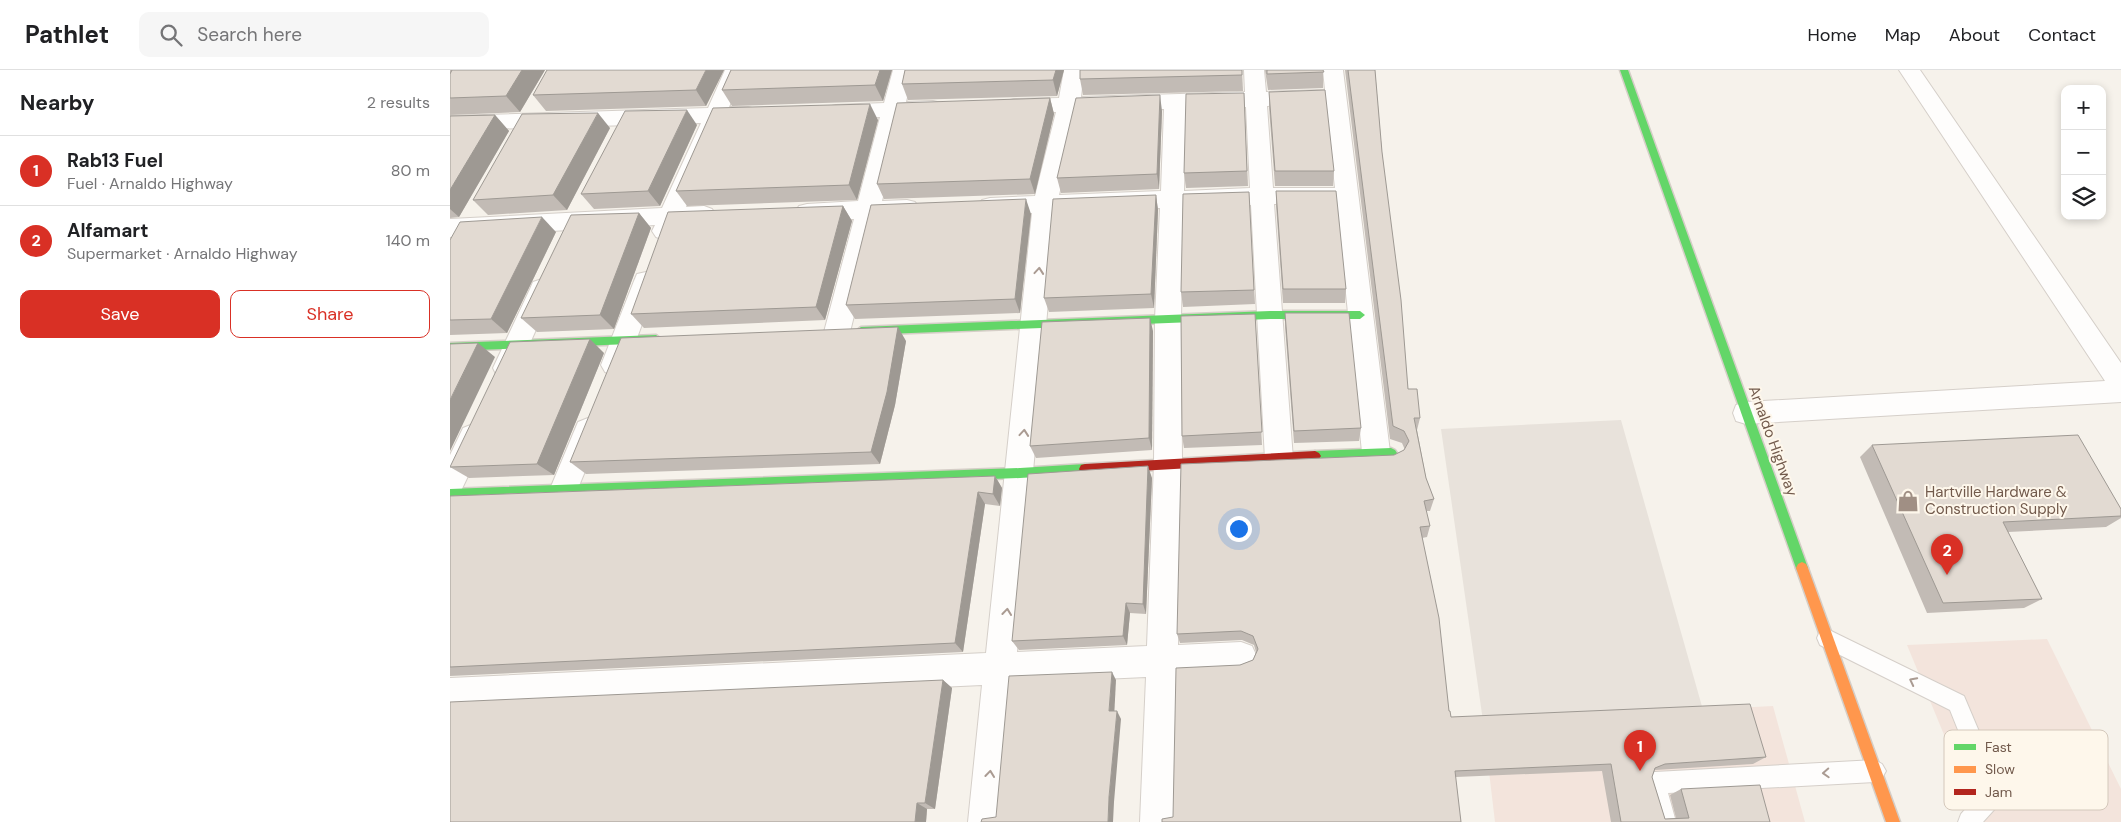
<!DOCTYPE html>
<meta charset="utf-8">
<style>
:root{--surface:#fff;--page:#f6f6f6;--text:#202124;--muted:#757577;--line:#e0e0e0;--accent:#d93025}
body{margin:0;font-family:"DM Sans",sans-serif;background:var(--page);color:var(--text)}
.controls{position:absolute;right:15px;top:15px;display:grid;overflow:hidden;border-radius:10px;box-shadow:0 2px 8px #0003}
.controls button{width:45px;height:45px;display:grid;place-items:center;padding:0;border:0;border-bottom:1px solid var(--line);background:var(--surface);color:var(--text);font:25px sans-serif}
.you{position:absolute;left:788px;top:458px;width:18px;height:18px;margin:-12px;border:4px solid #fff;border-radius:50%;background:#1a73e8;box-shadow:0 0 0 8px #1a73e833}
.badge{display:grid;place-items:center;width:32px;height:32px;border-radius:50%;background:var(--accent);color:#fff;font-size:16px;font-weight:700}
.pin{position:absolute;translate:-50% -41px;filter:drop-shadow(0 1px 2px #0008)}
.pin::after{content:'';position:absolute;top:26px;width:18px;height:15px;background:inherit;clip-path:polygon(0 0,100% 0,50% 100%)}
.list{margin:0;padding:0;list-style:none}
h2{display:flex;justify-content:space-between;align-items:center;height:65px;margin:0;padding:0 20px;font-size:21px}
h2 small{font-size:16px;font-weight:400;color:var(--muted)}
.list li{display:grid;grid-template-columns:32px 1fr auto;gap:15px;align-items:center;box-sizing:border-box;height:70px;padding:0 20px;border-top:1px solid var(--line)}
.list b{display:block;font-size:19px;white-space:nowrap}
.list p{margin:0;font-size:16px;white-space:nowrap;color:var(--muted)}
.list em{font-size:16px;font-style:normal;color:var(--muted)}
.actions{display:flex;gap:10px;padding:15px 20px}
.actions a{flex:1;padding:11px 0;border:1px solid var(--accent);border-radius:10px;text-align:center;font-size:18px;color:var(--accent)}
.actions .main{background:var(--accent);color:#fff}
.icon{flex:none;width:28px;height:28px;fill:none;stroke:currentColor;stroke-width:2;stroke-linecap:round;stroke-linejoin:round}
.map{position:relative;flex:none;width:1671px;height:752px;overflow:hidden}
header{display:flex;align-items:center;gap:30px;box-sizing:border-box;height:70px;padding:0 25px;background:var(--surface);border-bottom:1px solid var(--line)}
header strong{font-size:24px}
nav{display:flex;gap:28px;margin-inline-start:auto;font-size:18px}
.search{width:350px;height:45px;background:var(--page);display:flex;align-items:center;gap:12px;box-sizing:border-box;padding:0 18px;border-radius:10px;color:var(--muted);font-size:19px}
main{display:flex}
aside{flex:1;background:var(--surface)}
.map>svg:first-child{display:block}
.commercial{fill:#f3e4dc}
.industrial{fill:#e8e2db}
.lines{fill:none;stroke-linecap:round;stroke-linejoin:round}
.lane-casing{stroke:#d5cfc9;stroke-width:2}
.street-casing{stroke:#d5cfc9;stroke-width:2}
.fast-casing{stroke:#d5cec7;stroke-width:3}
.slow-casing{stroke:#d5cec7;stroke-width:3}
.jam-casing{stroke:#d5cec7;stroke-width:3}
.lane{fill:#fefdfc;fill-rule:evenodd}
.street{fill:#fefdfc;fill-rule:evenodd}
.fast{fill:#63d668;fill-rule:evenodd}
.slow{fill:#ff974d;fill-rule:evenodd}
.jam{fill:#b3261e;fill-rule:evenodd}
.wall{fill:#c2bbb5}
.shaded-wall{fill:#9e9993}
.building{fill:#e2dad2;stroke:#9e9993}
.oneway{stroke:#aa9b92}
.labels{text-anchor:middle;stroke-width:4;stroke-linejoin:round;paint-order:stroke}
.street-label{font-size:15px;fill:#725a4c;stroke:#fef7eb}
.poi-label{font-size:15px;fill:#725a4c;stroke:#fef7eb;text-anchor:start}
.key{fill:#fef7eb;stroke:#d4c8bb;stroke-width:1}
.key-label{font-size:14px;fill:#725a4c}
</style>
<header>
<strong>Pathlet</strong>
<div class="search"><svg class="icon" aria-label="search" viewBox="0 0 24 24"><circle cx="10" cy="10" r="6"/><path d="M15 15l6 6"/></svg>Search here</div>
<nav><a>Home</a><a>Map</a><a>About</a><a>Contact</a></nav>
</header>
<main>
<aside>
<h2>Nearby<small>2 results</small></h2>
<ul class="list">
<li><span class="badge">1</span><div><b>Rab13 Fuel</b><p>Fuel · Arnaldo Highway</p></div><em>80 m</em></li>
<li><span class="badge">2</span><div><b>Alfamart</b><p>Supermarket · Arnaldo Highway</p></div><em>140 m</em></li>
</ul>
<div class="actions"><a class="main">Save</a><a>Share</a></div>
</aside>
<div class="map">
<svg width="1671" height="752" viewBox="0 0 1671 752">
<rect width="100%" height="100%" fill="#f6f2eb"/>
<g class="commercial">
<path d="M1597,569L1671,719V752H1530L1457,575Z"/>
<path d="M1323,636L1355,752H1045L1033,651Z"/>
</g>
<path class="industrial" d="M1171,350L1253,640L1033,651L991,359Z"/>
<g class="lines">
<g class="lane-casing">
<g id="lane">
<path d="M1377,559L1514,626L1555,723L1552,731L1533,752H1508L1511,744L1532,720L1500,640L1370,575L1367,568L1370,561Z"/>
<path d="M1425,690L1432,694L1436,701L1432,708L1425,712L1218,723L1226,752H1204L1194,713L1197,705L1205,702Z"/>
</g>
</g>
<g class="street-casing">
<g id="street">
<path d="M275,0H295L279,37H298L306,39L309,44L306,49L273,52L236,137L254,136L262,139L266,145L262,151L254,154L229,155L222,167L214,170L206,167L202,161L205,155L0,167V149L212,138L251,53L0,60V46L258,38Z"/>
<path d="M443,0H463L456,32L483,31L491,33L494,38L491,43L452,46L432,131L457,130L465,132L469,138L465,144L457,146L428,148L400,262L396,269L387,272L378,269L374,262L404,149L357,150L349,148L345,142L349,136L357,134L408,131L430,47L386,49L378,47L375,42L378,37L386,35L434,33Z"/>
<path d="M614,0H634L631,27L795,22L794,0H814L816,22L875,20L873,0H893L940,382L936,390L926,394L916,390L912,382L887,134H824L843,389L839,397L829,401L819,397L815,389L801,135L733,137L731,249L732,393L728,575L791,572L802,576L807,587L802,598L791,602L727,605L724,752H690L696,607L564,613L552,752H518L532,615L0,640V608L536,583L582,143L540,144L532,142L528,136L532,130L540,128L585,126L606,42L564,43L556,41L553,36L556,31L564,29L609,28ZM876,34L885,118H823L817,36ZM796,37L800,118L734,121L736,38ZM714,39L711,121L609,125L628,41ZM710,138L705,249L704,393L697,576L567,582L606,142Z"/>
<path d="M1449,0H1470L1671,293V332L1296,354L1286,351L1283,343L1286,335L1296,332L1655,311Z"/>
<path d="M196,202L205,204L208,211L177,295L173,302L164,306L155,302L151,295L184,211L187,204Z"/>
<path d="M92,209L101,212L104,219L69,298L65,306L56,309L47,306L43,298L80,219L83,212Z"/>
<path d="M138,348L148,352L152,360L124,428L114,431L104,428L100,419L128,352Z"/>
<path d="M23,354L33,358L37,366L10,423L0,426V385L13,358Z"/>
</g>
</g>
<g class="fast-casing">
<g id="fast">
<path d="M1170,0H1178L1358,498L1356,502L1352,504L1348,502L1346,498Z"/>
<path d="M820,241H910L915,245L910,249H820L411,265L406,261L411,257Z"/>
<path d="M206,265L211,269L206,273L0,281V273Z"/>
<path d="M941,378L945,380L947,383L945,386L941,388L865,391L861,389L859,386L861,383L865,381Z"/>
<path d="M635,394L639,395L641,399L639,403L635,404L570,408L0,429V419L570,398Z"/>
</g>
</g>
<g class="slow-casing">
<path id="slow" d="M1352,492L1356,494L1358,498L1450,752H1436L1346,498L1348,494Z"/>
</g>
<g class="jam-casing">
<path id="jam" d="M865,381L869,383L871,386L869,389L865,391L635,404L631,403L629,399L631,395L635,394Z"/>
</g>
<use href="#lane" class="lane"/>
<use href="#street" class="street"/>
<use href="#fast" class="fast"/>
<use href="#slow" class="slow"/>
<use href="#jam" class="jam"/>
</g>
<g class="wall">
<path d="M0,0H95L70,42L0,45Z"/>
<path d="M274,0L256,36L96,41L83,25Z"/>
<path d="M281,0H442L433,31L282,36L272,20Z"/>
<path d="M455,0H614L607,26L458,30L452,14Z"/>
<path d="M792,0L793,21L633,25L630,9Z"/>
<path d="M815,0H873V18L818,20Z"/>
<path d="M895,0H925L932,82L958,319L970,348L967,360L976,408L984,429L980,441H976L980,456L977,467L972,468L999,641L1001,647L1316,687L1303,694L1205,700L1202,707L1215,749L1226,748L1220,725L1231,719L1320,752H1161L1152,701L1006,707L723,747L790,595L803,590L806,582L804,575L792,570L730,573L727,564L944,385L955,380L952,373L940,369Z"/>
<path d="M819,22L884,101L883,116H825L819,38Z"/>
<path d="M794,23L798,116L736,118L734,103Z"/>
<path d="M600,28L604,44L585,124L434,129L427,114Z"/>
<path d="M712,41L709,119L611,123L607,108Z"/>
<path d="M45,45L59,61L9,147L0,148V46Z"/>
<path d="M428,50L407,130L237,136L226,121Z"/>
<path d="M247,55L210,136L144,139L131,124Z"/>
<path d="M160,58L117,140L38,145L23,130Z"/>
<path d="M826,121L896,219L895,233H833L826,136Z"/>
<path d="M799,122L805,234L733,237L731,222Z"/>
<path d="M706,125L708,140L704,238L599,242L594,228Z"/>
<path d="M393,136L402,151L375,250L194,258L181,244Z"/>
<path d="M189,143L201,158L164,259L87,262L71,248Z"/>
<path d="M581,144L570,243L405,249L396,235Z"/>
<path d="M106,162L57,263L0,265V170Z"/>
<path d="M835,243L911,358L909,371L844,373L835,257Z"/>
<path d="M805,244L812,375L734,378L732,366Z"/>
<path d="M703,261L702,380L586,388L580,376Z"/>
<path d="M456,271L445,335L430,394L136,404L120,392Z"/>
<path d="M154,283L104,405L19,408L0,397Z"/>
<path d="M1422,375L1671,439V448L1656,457L1558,462L1592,529L1574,538L1477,543L1410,387Z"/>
<path d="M545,406L552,418L550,436L535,434L513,582L0,606V426Z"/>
<path d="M702,408L696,544L680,543L677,575L569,580L562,571Z"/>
<path d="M493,610L502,618L485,739H477L476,752H0Z"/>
</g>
<g class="shaded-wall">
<path d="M72,0H95L70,42L56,26Z"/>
<path d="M256,0H274L256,36L246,20Z"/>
<path d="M430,0H442L433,31L425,15Z"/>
<path d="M606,0H614L607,26L603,10Z"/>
<path d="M710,25L712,41L709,119L707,104Z"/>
<path d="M600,28L604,44L585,124L580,109Z"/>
<path d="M420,34L428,50L407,130L399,115Z"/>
<path d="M237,40L247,55L210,136L198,121Z"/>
<path d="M148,43L160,58L117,140L103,125Z"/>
<path d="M45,45L59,61L9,147L0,139V120Z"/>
<path d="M706,125L708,140L704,238L701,224Z"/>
<path d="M576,129L581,144L570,243L565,229Z"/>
<path d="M393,136L402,151L375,250L366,237Z"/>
<path d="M189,143L201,158L164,259L150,245Z"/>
<path d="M92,147L106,162L57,263L41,249Z"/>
<path d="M700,248L703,261L702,380L699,368Z"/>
<path d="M448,257L456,271L445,335L430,394L421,382Z"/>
<path d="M140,269L154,283L104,405L87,394Z"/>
<path d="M28,273L45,287L0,381V330Z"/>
<path d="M698,396L702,408L696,544L693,534Z"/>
<path d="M545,406L552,418L550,436L543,424Z"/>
<path d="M528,422L535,434L513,582L505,573Z"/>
<path d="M676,533L680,543L677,575L673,566Z"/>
<path d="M662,602L666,610L664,649L659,641Z"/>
<path d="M493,610L502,618L485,739L475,733Z"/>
<path d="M667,641L671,649L664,732L663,752H658L659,727Z"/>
<path d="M467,733L477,739L476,752H465Z"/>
</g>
<g class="building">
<path d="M2,0H72L56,26L0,28V4Z"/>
<path d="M97,0H256L246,20L83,25Z"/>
<path d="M281,0H430L425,15L272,20Z"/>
<path d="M455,0H606L603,10L452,14Z"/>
<path d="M630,0H792V5L630,9Z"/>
<path d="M817,0H873L874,2L817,4Z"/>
<path d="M898,0H925L932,82L951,230L958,319H967L970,348H964L976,408L984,429L974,431L980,456L970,457L989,548L999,641H1000L1001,647L1300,634L1316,687L1215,694L1205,698L1202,707L1215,749L1239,748L1231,719L1310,715L1320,752H1171L1161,694L1005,701L1011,752H712V749L723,747L726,598L790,595L803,590L808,579L803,566L791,561L727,564L731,394L944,385L954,380L959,371L954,361L943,356Z"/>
<path d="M875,20L884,101H825L819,22Z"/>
<path d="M794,23L797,101L734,103L736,24Z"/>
<path d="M710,25L707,104L607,108L626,28Z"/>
<path d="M600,28L580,109L427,114L447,33Z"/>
<path d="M420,34L399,115L226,121L263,38Z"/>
<path d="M237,40L198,121L131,124L175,41Z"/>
<path d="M148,43L103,125L23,130L72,44Z"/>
<path d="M45,45L0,120V46Z"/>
<path d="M826,121H886L896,219H833Z"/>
<path d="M799,122L804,220L731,222L733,124Z"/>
<path d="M706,125L701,224L594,228L603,129Z"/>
<path d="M576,129L565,229L396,235L421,135Z"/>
<path d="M393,136L366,237L181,244L218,142Z"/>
<path d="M189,143L150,245L71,248L121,145Z"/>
<path d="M92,147L41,249L0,250V170L10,152Z"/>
<path d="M835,243H899L911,358L844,361Z"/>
<path d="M805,244L812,362L732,366L731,246Z"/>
<path d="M700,248L699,368L580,376L592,252Z"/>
<path d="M448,257L437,322L421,382L120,392L171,268Z"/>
<path d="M140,269L87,394L0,397L60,272Z"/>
<path d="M28,273L0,330V274Z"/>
<path d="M1628,365L1671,439V446L1553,452L1592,529L1493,533L1422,375Z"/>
<path d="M698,396L693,534L676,533L673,566L562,571L578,404Z"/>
<path d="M545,406L543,424L528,422L505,573L0,597V426Z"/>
<path d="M662,602L659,641H667L659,727L658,752H531L532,749L546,747L559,606Z"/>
<path d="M493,610L475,733H467L465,752H0V632Z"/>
</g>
<defs><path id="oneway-chevron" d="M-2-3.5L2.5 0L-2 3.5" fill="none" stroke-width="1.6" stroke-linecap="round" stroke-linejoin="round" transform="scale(1.25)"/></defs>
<g class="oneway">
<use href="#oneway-chevron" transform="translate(589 201) rotate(-85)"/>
<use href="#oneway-chevron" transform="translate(574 363) rotate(-85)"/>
<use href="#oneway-chevron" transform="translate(557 542) rotate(-84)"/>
<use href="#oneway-chevron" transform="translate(1463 611) rotate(-153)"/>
<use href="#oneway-chevron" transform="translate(1376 703) rotate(177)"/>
<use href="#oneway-chevron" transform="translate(540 704) rotate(-84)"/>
</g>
<defs>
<g id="shop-bare" transform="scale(1.725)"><path d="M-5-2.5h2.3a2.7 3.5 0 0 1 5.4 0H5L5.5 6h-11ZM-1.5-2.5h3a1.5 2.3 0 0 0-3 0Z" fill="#a08f84" stroke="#fef7eb" stroke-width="2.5" paint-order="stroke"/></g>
</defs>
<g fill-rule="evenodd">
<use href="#shop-bare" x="1458" y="431"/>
</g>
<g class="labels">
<g class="street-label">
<text transform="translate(1323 371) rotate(70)" y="5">Arnaldo Highway</text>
</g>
<g class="poi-label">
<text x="1475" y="427">Hartville Hardware &amp;<tspan x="1475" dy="17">Construction Supply</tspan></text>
</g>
</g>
<rect x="1494" y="660" width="164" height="80" rx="8" class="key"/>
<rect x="1504" y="674" width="22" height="6" fill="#63d668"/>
<rect x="1504" y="696" width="22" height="7" fill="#ff974d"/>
<rect x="1504" y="719" width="22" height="6" fill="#b3261e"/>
<g class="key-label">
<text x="1535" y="682">Fast</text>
<text x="1535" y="704">Slow</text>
<text x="1535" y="727">Jam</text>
</g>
</svg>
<div class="controls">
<button>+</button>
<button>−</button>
<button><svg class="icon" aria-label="layers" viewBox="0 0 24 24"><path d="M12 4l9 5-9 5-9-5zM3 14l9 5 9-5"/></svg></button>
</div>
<div class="you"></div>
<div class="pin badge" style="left:1190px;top:701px">1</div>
<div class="pin badge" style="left:1497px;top:505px">2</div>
</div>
</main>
